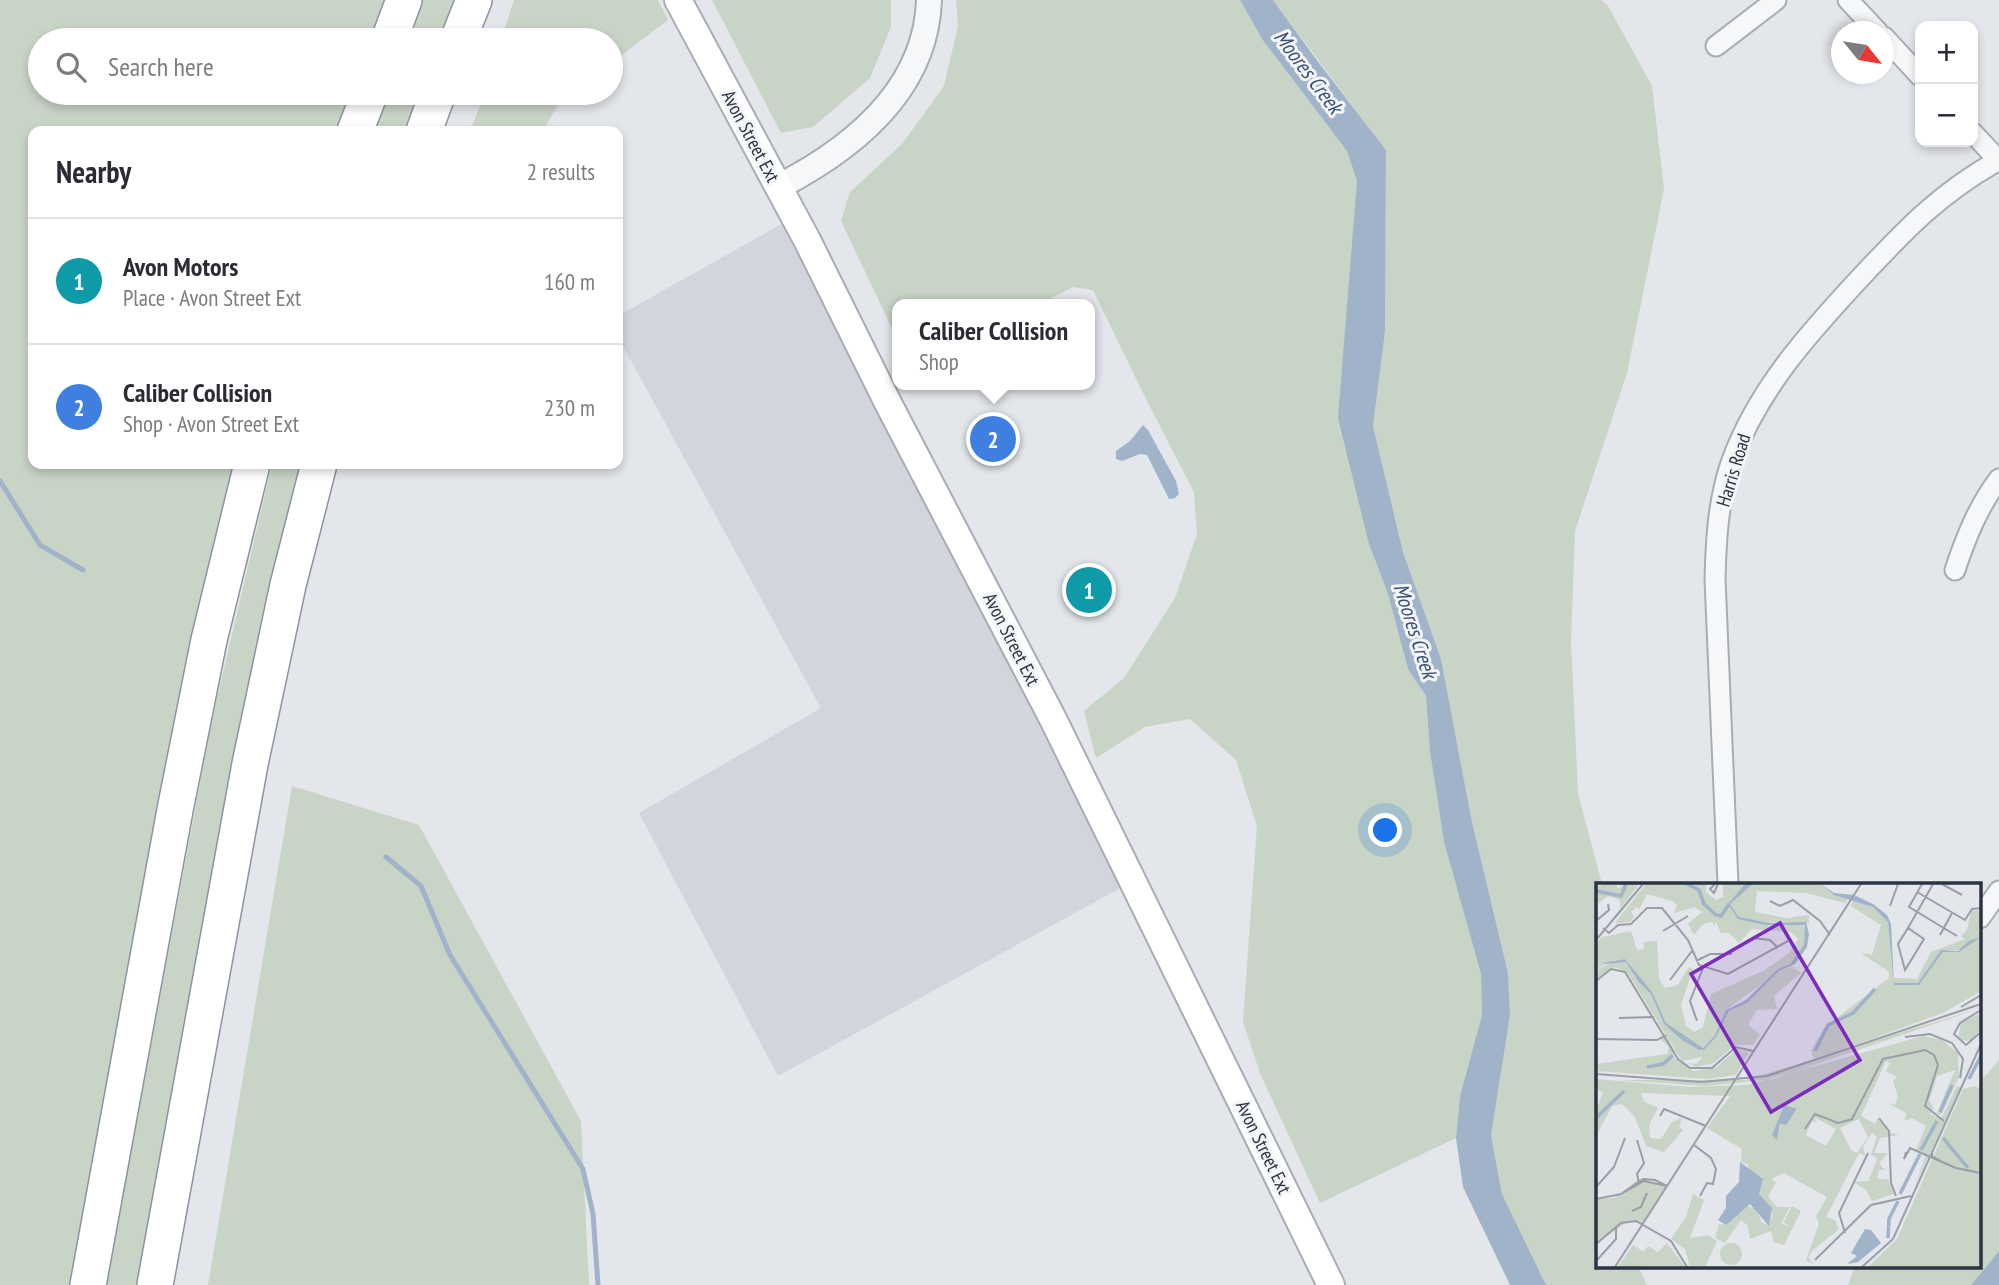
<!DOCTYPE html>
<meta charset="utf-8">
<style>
:root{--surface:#fff;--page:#f7f7f7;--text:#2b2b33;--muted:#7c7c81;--line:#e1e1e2;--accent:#d93025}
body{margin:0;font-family:"PT Sans Narrow",sans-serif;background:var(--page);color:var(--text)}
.controls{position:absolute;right:21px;top:21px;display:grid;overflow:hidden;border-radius:14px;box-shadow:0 4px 10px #0003}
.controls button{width:63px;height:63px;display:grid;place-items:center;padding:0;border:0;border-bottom:2px solid var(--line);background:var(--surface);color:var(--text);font:35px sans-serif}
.compass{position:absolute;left:1831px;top:21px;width:63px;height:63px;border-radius:50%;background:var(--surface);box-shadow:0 4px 10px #0003;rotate:120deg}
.you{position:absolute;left:1386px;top:831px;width:24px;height:24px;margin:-18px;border:5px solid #fff;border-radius:50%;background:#1a73e8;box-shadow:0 0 0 10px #1a73e833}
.badge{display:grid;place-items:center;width:46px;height:46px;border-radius:50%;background:var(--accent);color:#fff;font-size:23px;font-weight:700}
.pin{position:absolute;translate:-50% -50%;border:4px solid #fff;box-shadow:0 2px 7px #0006}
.popup{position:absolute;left:892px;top:299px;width:203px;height:91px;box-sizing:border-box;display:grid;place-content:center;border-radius:14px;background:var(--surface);filter:drop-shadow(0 2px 5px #0005);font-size:23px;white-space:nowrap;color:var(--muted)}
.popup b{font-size:26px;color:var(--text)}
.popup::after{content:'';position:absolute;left:50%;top:100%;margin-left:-14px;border:14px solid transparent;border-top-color:var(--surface)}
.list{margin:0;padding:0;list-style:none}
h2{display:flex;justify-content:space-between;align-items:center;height:91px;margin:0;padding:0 28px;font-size:30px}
h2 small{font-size:23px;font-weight:400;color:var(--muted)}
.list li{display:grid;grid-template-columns:46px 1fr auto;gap:21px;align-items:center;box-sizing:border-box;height:126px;padding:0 28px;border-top:2px solid var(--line)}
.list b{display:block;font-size:26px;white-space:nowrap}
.list p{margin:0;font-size:23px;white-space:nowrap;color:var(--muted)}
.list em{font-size:23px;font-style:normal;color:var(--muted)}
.icon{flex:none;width:38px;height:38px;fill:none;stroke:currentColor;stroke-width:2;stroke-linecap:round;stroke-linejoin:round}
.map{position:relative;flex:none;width:1999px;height:1285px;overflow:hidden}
.search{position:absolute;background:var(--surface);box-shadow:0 4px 10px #0003;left:28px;top:28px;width:595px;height:77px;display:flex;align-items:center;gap:18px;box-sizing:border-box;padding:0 24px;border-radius:38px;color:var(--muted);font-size:26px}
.panel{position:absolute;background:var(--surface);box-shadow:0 4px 10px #0003;left:28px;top:126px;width:595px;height:343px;border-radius:14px}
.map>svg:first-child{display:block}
.built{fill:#d2d5dc}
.green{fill:#c8d4c5}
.water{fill:#a1b3c8}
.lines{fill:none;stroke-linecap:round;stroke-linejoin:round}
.stream{stroke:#a1b3c8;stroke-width:5}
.minor-casing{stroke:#a8adb4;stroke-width:23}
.tertiary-casing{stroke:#a8adb4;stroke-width:28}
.secondary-casing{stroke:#a8adb4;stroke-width:30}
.motorway-casing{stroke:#8c93a0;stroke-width:38}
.minor{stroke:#f6f7f9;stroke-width:19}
.tertiary{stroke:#f6f7f9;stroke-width:24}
.secondary{stroke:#fff;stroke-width:26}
.motorway{stroke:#fff;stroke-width:35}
.labels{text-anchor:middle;stroke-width:6;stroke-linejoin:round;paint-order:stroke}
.street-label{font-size:19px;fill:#2c3342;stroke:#f3f5f8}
.water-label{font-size:21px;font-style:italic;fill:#395173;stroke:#f3f5f8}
.inset-river{fill:none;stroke:#a1b3c8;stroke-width:3.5}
.inset-road{fill:none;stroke:#9a9ea7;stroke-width:2}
.view{fill:#7b2cbf;fill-opacity:0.15;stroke:#7b2cbf;stroke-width:3.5}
.inset-edge{fill:none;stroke:#2c3342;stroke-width:3.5}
</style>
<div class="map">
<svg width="1999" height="1285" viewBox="0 0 1999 1285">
<rect width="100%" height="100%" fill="#e3e6ea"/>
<path class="built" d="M794,217L1135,880L778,1076L639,813L821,708L618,337V316Z"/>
<g class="green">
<path d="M0,0H404L389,40H40V93H370L355,131H33V464H252L88,1285H0Z"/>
<path d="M423,0H468L452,40H408Z"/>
<path d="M514,0H658L668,20L611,63V40H501Z"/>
<path d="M712,0H891V27L870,78L813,127L781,133Z"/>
<path d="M956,0H1240L1262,39L1347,151L1357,181L1369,544L1388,594L1408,669L1426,696L1430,752L1444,842L1481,974L1482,1015L1460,1096L1456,1138L1320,1203L1260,1073L1243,1022L1257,826L1236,760L1190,719L1145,727L1096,758L1084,711L1124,678L1175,598L1197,534L1194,492L1144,395L1093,290L1073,287L1040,304H897V339L841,221L850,192L902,144L944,86L958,26Z"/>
<path d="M1273,0H1601L1608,6L1652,86L1664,189L1627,373L1575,531L1571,642L1578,794L1602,884H1598V1266H1638L1647,1285H1546L1502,1194L1491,1136L1510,1015L1508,973L1472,822L1441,659L1403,552L1373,426L1385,332L1386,150Z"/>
<path d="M388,93H433L419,131H375Z"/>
<path d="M485,93H571L560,101L543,131H470Z"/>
<path d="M272,464H312L148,1285H106L212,720Z"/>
<path d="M292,786L419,825L581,1121L589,1285H208Z"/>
<path d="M1999,1060V1251L1971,1285H1848L1855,1266H1980V1082Z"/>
</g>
<g class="water">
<path d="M1240,0H1273L1316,59L1386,150L1385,332L1373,426L1403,552L1441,659L1472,822L1508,973L1510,1015L1491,1136L1502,1194L1546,1285H1510L1463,1187L1456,1138L1460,1096L1482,1015L1481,974L1444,842L1430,752L1426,696L1408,669L1388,594L1369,544L1338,418L1357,181L1347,151L1262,39Z"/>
<path d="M1143,425L1148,430L1176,481L1179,494L1175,498L1169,499L1147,455L1140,454L1122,461L1116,459V451L1130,441Z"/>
<path d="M1999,1251V1285H1971Z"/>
</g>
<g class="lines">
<g class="stream">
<path d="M0,481L40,545L83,570"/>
<path d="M386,857L421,886L450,955L583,1169L593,1214L598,1285"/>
</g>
<g class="minor-casing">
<g id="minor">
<path d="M1848,0L1878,32"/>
<path d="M1884,37L1920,76"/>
<path d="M1716,46L1776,0"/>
<path d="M1973,133L1998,160"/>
<path d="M1955,570C1966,537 1978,507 1999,479"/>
<path d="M1728,884L1715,579C1716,540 1718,501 1731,463C1757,390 1809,333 1861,277C1906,229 1941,192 1999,160"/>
<path d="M1980,918L1999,891"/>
</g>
</g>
<g class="tertiary-casing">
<path id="tertiary" d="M778,187C852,149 926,91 929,0"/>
</g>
<g class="secondary-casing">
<path id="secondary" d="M678,0L807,240L889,405L1053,719L1331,1285"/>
</g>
<g class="motorway-casing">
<g id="motorway">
<path d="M389,40L404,0"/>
<path d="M458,40L474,0"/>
<path d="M355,131L370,93"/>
<path d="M424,131L438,93"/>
<path d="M88,1285L175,810L209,640L252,464"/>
<path d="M155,1285L250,764L288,585L319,464"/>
</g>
</g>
<use href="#minor" class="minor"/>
<use href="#tertiary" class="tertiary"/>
<use href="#secondary" class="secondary"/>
<use href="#motorway" class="motorway"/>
</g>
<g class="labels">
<g class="street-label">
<text transform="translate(751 136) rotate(62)" y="7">Avon Street Ext</text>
<text transform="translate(1733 470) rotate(-73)" y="7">Harris Road</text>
<text transform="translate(1012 639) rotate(63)" y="7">Avon Street Ext</text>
<text transform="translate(1264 1147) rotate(64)" y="7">Avon Street Ext</text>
</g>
<g class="water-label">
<text transform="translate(1308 72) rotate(53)" y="7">Moores Creek</text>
<text transform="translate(1415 631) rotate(72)" y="7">Moores Creek</text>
</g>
</g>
<g transform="translate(1596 883)">
<rect width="385" height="385" fill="#e3e6ea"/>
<path d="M20,1L22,6L27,1H43L24,26V17L12,13L0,22V3ZM50,1H110V9L120,17L127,14V2L150,1L132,21L142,36L210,43L208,64L198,78L130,127L119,152L105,166L70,140L56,109L29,76L7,80L0,87V61L6,54L35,48L41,67L47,66L48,59L61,58L63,96L69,105L82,102L93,84L97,86L85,122L90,143L98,149L107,144L115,111L167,88L193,70L202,56L195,49L156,46L143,60L133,50H125L119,37V43L116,39L107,41L98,52L92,41L106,29L99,24L78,30L81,22L76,18L51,11L43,27L41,24L35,29L38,34L34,39L19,40ZM157,1H225L238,12L253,14L249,20L210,10L161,8L159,29L190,35L213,32V40L154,38L143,34L134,20ZM258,15L280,26L292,39L298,102H323L347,69H363L385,54V108L349,129L218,177L215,167L229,144L293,95V89L265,70L276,72L285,42L255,23ZM385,27V53L364,67H345L322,100H298V95L321,96L335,69L369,56L365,53L371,47L375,28ZM19,77L30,79L55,111L68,141L105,168L120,154L133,128L151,120L183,88L196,83L205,90L178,113L181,126L161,127L152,142L164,151L157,162H139L118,180L100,184L92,180L100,181L107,174L86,178L31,89L19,84L0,96L3,86ZM385,125L177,196L110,203L23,197H149ZM385,130V145L375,158L362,157L365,140ZM70,152L79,169L75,172L97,188L120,185L141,166L153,169L140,192L111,196L0,188V181L71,171L73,164L64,156ZM327,153L346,157L362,170L363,194L345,232L341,230L359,187L341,193L333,218L338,225L334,231L345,236L361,203L365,204L319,302L330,272L320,267L330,243L316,235L309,238L310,230L292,220L299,222L302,214L297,198L301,194L290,188L294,180L290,178L265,233L279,241L287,224L282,235L294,250L303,252L284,255L278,270H292L283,280L289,287H283L281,296H292L298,311L276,318L271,308L258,299L272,298L277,287L281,276L275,271L281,254L276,250L267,264L269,273L264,270L260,276L230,334L239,337L243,346L216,368L212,374L217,381L210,377L223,341L220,333L231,314L188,290L175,296L180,299L172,314L181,324H194L185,341L193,343L188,339L196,323L205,328L188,362L178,359L175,348L154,356L152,343L145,337L129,360L119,355L123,341L130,342L148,322L160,326L166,340L173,342L176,333V325L167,319L151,281L145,279L146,266L111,245L134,213L45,210L48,218L62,225L53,242L54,255L65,256L76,239L86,235L83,244L87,247L68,269L50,263L39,234L26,221L16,223L0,253V228L7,209L0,206V196L93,204L151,202ZM188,222L201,227L190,241L185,240L181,256L176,252ZM218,234L240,246L230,263L210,252L216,238L221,240ZM263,236L272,254L261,270L255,267L244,245ZM378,203L385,206V384H272L301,356L367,206ZM42,297L71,303L47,341L32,338L0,361V316L18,315ZM97,311L108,317L94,355L112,352L121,358L109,384H94L89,366L75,356L90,334ZM71,360L89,384H22L37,362L48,369L52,363L62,369ZM124 371a11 11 0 1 1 22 0a11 11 0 1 1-22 0Z" fill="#c8d4c5" fill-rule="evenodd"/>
<path d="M149,1H157L134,21L143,34L173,40L210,39L213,51L211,64L199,81L183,88L151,120L133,128L120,154L108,167H103L86,157L68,141L55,111L43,99L30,79L7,81L0,90L7,80L29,76L56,109L70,140L107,165L119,152L130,127L150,117L182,86L194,81L208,62L209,42H170L142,36L132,21ZM225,1L238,10L258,12L277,21L291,32L295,41L298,100H322L345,67L362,68L373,58L385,54L363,69H347L323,102H298L292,39L277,24L238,12ZM188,222L201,226L190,242L184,241L181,257L176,252ZM144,279L167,296L163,311L176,325L173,343L154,321L130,342L122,337L130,325V313L143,299ZM269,346L275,347L285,360L262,379L251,381L261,373L255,370Z" fill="#a1b3c8"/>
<path class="inset-river" d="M91,1L103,7L108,21L120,32L125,33L133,21M0,8L25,13L30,1M219,168L232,142L257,130L279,106M51,184L67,181L77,172M373,196L385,173M344,229L356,202M0,235L28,208M347,255L372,285M325,267L341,238M304,311L324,271M292,355L293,336L302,318"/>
<path class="inset-road" d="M119,1L114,6L118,10L122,1M326,1L313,24L361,53M346,1L366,12M321,9L369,37L376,26L385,25M174,18L184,23L197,17L224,38L234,52M294,23L302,1M0,38L13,27L12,21M7,45L13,50L22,42L35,41L51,25H66L92,57L103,82L132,91L192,58M312,45L328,56L309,87L302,61ZM312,45L337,1M67,48L92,33M344,52L356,30M156,55L174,57L182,65M0,57L47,1M100,78L114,71H136M74,97L96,68M0,98L15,86L29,89L82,176L94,185H116L140,164L157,168M365,124L385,112M385,127L364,140L358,151L370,162L385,149M23,135L58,134M101,138L94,118L107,85M309,154L334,151L356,160L367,176L364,195M0,156L61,157L70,152M0,191L105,199L171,193L385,121M64,233L68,226L110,243M283,235L293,248L295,300L300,313M256,236L287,176L329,167L338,172L342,182L329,223L348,238M209,246L219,231L242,240L257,236M41,257L48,280L41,291L43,300M98,262L115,275L120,286L117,301L111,300L104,313M336,268V273L350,281M310,269L308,276L314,265L330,272M330,272L360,285L385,290M47,296L59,297L71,303L48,298L25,311ZM0,304L18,284L29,255M0,316L25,311M36,328L45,324L51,310M249,350L243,330L272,270M0,361L25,340L40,338L75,358L91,384M1,377L20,356V344M219,377L275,322L315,313M19,384L265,1M266,384L297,356L385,161"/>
<path class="view" d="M184,40L264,177L175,229L95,91Z"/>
<rect width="385" height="385" class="inset-edge"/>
</g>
</svg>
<div class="controls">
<button>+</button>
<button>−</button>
</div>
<svg class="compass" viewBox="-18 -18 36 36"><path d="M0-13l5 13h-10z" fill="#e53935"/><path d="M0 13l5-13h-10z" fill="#7c7c81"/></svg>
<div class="you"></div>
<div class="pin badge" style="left:1089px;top:590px;background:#0f9aa8">1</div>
<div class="pin badge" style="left:993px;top:439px;background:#3f7fe0">2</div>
<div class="popup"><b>Caliber Collision</b>Shop</div>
<div class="search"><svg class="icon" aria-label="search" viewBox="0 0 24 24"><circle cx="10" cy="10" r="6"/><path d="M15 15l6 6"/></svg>Search here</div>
<section class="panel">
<h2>Nearby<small>2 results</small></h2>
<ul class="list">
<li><span class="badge" style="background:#0f9aa8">1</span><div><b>Avon Motors</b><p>Place · Avon Street Ext</p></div><em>160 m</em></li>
<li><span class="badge" style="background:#3f7fe0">2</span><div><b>Caliber Collision</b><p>Shop · Avon Street Ext</p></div><em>230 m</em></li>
</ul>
</section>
</div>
